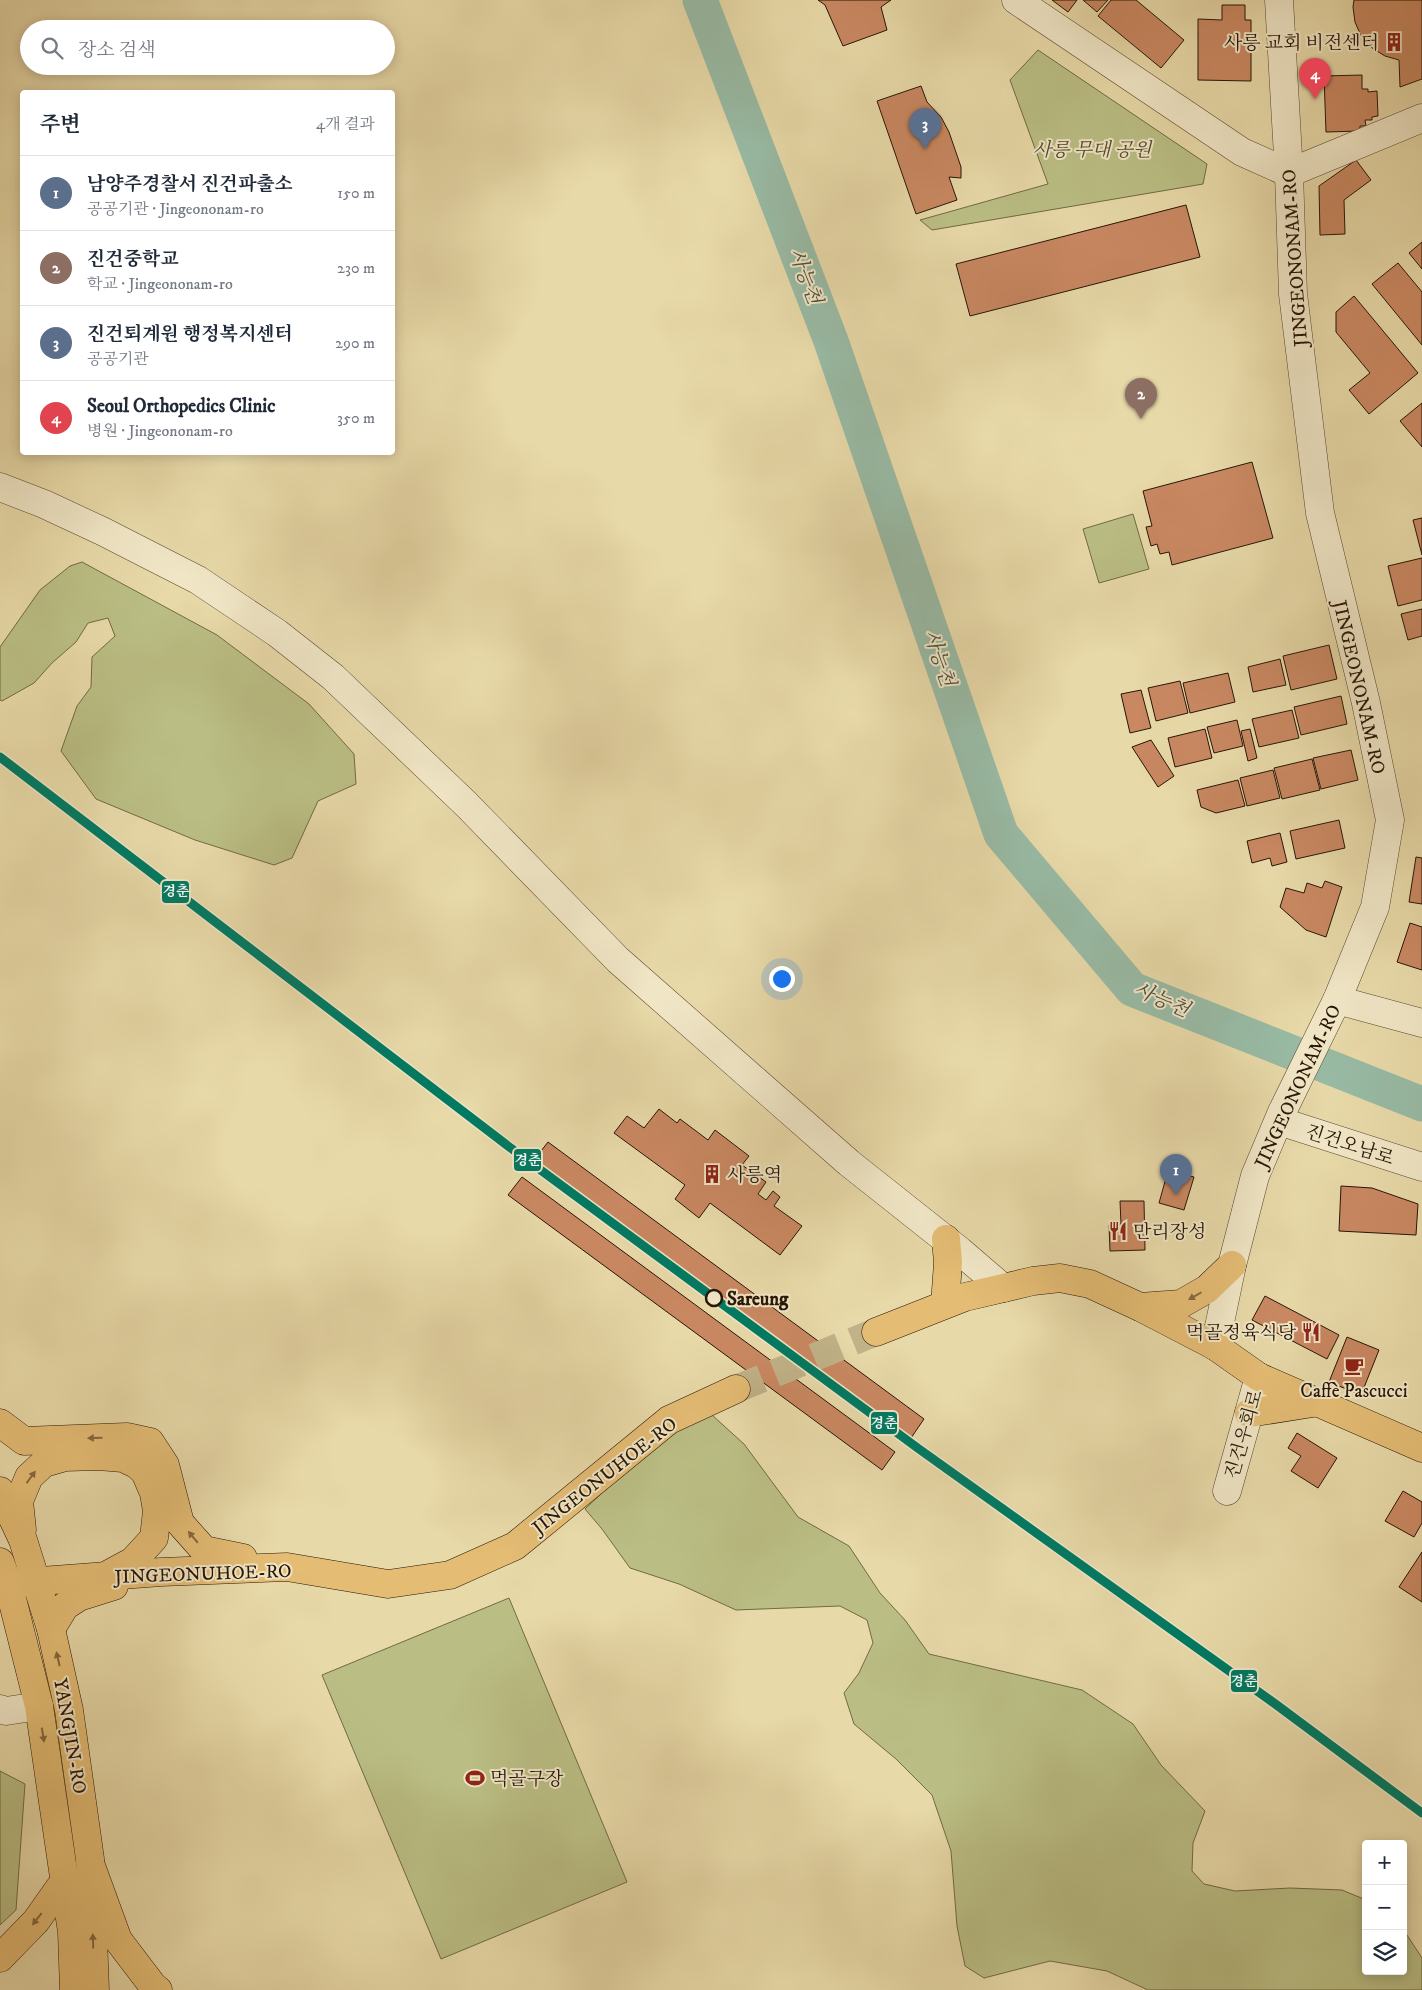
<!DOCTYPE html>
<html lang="ko">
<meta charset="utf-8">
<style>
:root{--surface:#fff;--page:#f6f6f7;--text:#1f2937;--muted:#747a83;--line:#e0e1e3;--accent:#8f2418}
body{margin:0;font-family:"IM FELL DW Pica","Noto Serif KR",serif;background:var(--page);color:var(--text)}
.controls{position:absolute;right:15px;bottom:15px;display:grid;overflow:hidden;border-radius:5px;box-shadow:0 2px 12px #0003}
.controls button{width:45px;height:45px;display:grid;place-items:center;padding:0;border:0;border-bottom:1px solid var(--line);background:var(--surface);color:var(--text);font:25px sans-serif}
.you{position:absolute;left:781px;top:978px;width:18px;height:18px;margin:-12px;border:4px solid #fff;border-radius:50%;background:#1a73e8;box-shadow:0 0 0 8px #1a73e833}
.badge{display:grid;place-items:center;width:32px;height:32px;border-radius:50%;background:var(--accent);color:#fff;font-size:16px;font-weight:700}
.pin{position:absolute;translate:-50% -41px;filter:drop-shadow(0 1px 2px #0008)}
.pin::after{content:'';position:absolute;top:26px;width:18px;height:15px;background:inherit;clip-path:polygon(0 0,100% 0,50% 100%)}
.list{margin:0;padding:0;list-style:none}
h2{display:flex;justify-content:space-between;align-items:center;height:65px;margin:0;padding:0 20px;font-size:21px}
h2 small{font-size:16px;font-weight:400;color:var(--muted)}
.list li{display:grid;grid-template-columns:32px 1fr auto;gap:15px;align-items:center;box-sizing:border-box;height:75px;padding:0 20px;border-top:1px solid var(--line)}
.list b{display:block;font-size:19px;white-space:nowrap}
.list p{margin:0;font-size:16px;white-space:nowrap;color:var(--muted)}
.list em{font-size:16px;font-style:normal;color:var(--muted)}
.icon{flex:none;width:28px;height:28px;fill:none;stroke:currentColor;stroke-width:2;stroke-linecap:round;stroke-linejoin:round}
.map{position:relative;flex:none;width:1422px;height:1990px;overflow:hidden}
.search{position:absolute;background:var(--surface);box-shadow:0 2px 12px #0003;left:20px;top:20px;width:375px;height:55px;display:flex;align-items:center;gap:12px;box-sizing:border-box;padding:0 18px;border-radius:28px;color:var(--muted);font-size:19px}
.panel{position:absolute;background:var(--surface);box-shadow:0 2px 12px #0003;left:20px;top:90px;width:375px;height:365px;border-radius:5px}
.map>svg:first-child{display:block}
.green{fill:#babe84;stroke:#706a45}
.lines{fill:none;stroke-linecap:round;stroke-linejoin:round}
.river{stroke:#98baa4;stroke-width:35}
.building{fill:#c98862;stroke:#271506}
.major-tunnel{stroke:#c1b288;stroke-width:28;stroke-dasharray:28 14;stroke-linecap:butt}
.minor-casing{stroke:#57462e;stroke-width:29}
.major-casing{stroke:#271506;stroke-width:29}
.highway-casing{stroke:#271506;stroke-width:29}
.minor{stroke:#f0e6c6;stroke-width:28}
.major{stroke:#e4bc74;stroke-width:28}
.highway{stroke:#e4bc74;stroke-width:28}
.rail-1-casing{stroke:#f0e6c6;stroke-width:12}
.rail-1{stroke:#007a62;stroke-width:9}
.oneway{fill:#86683d}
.stop-dot{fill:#f0e6c6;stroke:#271506;stroke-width:2.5}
.labels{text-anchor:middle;stroke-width:4;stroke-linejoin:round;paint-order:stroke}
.poi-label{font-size:19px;fill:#271506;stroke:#f0e6c6;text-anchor:start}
.park-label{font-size:19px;font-style:italic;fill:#53482c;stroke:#f0e6c6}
.street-label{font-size:19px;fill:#271506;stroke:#f0e6c6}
.stop-label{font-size:19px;font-weight:bold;fill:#271506;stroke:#f0e6c6;text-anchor:start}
.water-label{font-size:20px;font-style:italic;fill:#4f4f3d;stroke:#f0e6c6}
.line-badge{stroke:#f0e6c6;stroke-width:2}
.badge-label{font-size:14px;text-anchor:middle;font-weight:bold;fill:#fff}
</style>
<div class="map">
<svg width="1422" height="1990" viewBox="0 0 1422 1990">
<rect width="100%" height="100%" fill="#e8d9a8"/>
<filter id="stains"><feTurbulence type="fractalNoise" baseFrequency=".004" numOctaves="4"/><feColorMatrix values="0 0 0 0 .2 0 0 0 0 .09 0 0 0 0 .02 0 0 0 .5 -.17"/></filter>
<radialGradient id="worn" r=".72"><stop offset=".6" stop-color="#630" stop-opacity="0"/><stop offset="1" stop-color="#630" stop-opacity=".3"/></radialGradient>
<g class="green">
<path d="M1038,50L1207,164L1203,184L932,230L920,220L1048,184L1010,80Z"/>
<path d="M1133,514L1149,569L1099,583L1083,529Z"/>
<path d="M82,562L217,635L309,704L354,754L356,784L318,801L292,858L274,865L195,840L96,799L61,751L77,706L91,687L92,657L115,636L108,618L88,623L76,642L52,663L34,683L2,701L0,700V647L40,590L70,566Z"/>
<path d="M712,1415L744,1444L798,1517L849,1546L880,1593L905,1620L929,1654L1082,1690L1133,1724L1161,1765L1205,1811L1193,1843L1192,1871L1204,1884L1235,1891L1290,1888L1342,1890L1366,1900V1971H1403V1929L1422,1958V1990H1148L1107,1971L1050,1961L984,1978L965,1966L957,1926L951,1851L932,1795L896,1759L854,1724L844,1693L859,1673L873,1643L867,1620L840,1606L736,1610L679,1584L630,1568L602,1529L585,1509L671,1428Z"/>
<path d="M509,1598L627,1882L441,1959L322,1675Z"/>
<path d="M0,1771L25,1784L16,1910L0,1925Z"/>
</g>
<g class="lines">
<path class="river" d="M700,0L831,341L1001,834L1132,989L1422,1104"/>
</g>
<g class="building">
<path d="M818,0H891L881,7L887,30L843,46L825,5Z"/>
<path d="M1052,0H1077L1068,12Z"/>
<path d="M1083,0H1108L1097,12Z"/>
<path d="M1111,0H1136L1184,40L1161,68L1098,16Z"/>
<path d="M1354,0H1422V79L1400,87L1399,60L1385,56L1372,48L1361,36L1355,22L1353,7Z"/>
<path d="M1222,5H1245V20H1251V81L1198,80V19L1222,20Z"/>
<path d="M1362,75V89H1368V92L1377,91L1378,116L1372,117V120H1365L1366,126H1360V131L1326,132L1324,76Z"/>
<path d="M921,86L927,102L941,117L949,132L961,167V178L949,177L957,200L916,214L877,101Z"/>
<path d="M1356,160L1371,180L1344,200L1345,234L1320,235L1319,186Z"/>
<path d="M1186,205L1200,257L970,316L956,264Z"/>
<path d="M1422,242V269L1409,253Z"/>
<path d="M1398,263L1422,292V345L1372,284Z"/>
<path d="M1354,296L1418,373L1369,414L1349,390L1370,373L1336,332V312Z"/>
<path d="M1422,403V447L1400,421Z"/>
<path d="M1252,462L1273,538L1172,565L1169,552L1160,554L1157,544L1151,546L1146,527L1152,526L1143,491Z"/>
<path d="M1422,518V555L1413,520Z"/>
<path d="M1422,558V600L1398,606L1388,566Z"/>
<path d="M1422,609V636L1408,640L1401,614Z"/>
<path d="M1329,645L1337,679L1291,690L1283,656Z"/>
<path d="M1280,659L1286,685L1253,692L1248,667Z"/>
<path d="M1228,673L1235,702L1190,713L1183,683Z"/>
<path d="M1180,681L1188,713L1156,721L1148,688Z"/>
<path d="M1141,690L1151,728L1130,733L1121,694Z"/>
<path d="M1341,696L1347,724L1301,735L1294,707Z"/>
<path d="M1292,710L1299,738L1259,747L1252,719Z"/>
<path d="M1237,720L1243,746L1214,753L1207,727Z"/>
<path d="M1205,729L1212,758L1175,767L1168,738Z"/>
<path d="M1250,729L1257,758L1248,761L1241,731Z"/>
<path d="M1151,740L1174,776L1158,787L1132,747Z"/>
<path d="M1351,750L1358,780L1321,789L1313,758Z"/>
<path d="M1312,759L1320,790L1282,799L1274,768Z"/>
<path d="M1273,770L1280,798L1247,806L1240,778Z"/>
<path d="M1238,780L1245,806L1216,813L1201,807L1197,790Z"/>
<path d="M1339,820L1345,848L1296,859L1290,831Z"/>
<path d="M1280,833L1287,862L1272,866L1270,858L1252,863L1247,841Z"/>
<path d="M1416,857L1422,858V904L1409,902Z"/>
<path d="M1325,881L1342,887L1326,937L1306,930L1280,907L1286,888L1304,893L1307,883L1322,888Z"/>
<path d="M1410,923L1422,927V970L1397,962Z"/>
<path d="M659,1109L677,1123L680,1119L708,1140L715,1130L749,1156L742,1165L766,1182L758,1194L766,1200L773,1191L780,1197L774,1206L802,1226L780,1255L710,1203L699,1218L675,1199L685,1185L614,1133L627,1116L644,1128Z"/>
<path d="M548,1142L924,1419L911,1438L534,1160Z"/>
<path d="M1172,1171L1194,1177L1184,1210L1159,1203L1166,1178L1170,1179Z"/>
<path d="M522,1177L895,1452L882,1470L508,1195Z"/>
<path d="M1341,1186L1372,1188L1418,1204L1416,1235L1339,1231Z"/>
<path d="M1120,1201H1144L1145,1250L1110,1251L1109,1225L1121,1224Z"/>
<path d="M1265,1296L1339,1335L1327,1359L1252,1320Z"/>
<path d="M1347,1337L1379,1350L1361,1395L1329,1382Z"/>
<path d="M1297,1433L1337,1458L1318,1488L1291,1471L1301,1456L1288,1448Z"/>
<path d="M1403,1491L1422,1502V1523L1414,1537L1385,1521Z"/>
<path d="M1422,1552V1602L1399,1587Z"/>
</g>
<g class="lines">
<path class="major-tunnel" d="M736,1389L876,1332"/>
<g class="minor-casing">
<g id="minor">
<path d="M1016,0L1242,152L1289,173L1422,118"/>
<path d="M0,487L44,504L102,531L198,580L277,633L333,677L466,804L618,960L849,1163L960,1251L1003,1288"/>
<path d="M1337,1000L1422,1023"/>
<path d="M1279,1121L1422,1167"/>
<path d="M1215,1346L1232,1265L1255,1176L1282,1112L1337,1000L1375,907L1390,820L1366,703L1320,513L1293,294L1289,173L1279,0"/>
<path d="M1227,1491L1259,1377"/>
<path d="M0,1709L6,1711L39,1706"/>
</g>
</g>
<g class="major-casing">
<g id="major">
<path d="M945,1304L948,1263L946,1239"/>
<path d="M1140,1307L1181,1304L1207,1289L1232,1265"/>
<path d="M876,1332L965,1297L1033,1281L1060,1278L1090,1284L1140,1307L1215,1346L1259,1377L1422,1448"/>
<path d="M1249,1413L1319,1402"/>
<path d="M0,1423L24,1441L127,1437L150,1442L165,1465L180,1523L204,1550L243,1558"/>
<path d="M0,1491L23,1540L51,1629L69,1710L90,1859L95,1990"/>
<path d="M22,1530L19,1501L29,1477L44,1463L65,1457L99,1456L123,1458L136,1464L145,1472L154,1493L157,1511L154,1538L133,1561L109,1574"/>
<path d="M0,1562L8,1583L39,1706L72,1932L74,1990"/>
<path d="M0,1584L161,1572L287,1567L388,1584L450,1575L515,1546L669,1420L736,1389"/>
<path d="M51,1629L65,1606L79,1597L114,1586"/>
</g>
</g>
<g class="highway-casing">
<g id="highway">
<path d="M91,1866L118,1940L153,1986L158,1990"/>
<path d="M0,1958L36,1921L65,1880"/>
</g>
</g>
<use href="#minor" class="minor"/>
<use href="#major" class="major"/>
<use href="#highway" class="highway"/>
<g class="rail-1-casing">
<path id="rail-1" d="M0,757L508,1146L919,1449L1274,1703L1422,1813"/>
</g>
<use href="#rail-1" class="rail-1"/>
</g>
<defs><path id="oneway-solid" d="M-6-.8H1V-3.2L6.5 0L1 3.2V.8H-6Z" transform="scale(1.25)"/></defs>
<g class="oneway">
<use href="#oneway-solid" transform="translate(1195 1296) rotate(150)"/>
<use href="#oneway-solid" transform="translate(95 1438) rotate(178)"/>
<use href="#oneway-solid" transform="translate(31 1477) rotate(-54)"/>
<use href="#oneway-solid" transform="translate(193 1537) rotate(-130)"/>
<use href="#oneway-solid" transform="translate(58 1659) rotate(-103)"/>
<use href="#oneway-solid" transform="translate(43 1735) rotate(81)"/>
<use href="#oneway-solid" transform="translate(37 1919) rotate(128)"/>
<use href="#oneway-solid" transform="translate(93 1941) rotate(-92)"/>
</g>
<defs>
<g id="building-bare" transform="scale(1.5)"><path d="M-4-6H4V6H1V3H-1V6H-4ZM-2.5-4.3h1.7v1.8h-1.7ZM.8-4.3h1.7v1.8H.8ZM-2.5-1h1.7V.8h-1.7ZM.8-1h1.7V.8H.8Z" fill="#8f2418" stroke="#f0e6c6" stroke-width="2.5" paint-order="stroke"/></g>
<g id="restaurant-bare" transform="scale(1.5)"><path d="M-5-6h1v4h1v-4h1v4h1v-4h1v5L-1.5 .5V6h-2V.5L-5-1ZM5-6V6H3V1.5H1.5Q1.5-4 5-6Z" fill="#8f2418" stroke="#f0e6c6" stroke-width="2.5" paint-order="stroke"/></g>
<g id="cafe-bare" transform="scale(1.5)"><path d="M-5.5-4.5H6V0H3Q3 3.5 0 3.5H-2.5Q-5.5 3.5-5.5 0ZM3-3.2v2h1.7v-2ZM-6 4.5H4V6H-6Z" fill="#8f2418" stroke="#f0e6c6" stroke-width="2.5" paint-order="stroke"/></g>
<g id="stadium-bare" transform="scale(1.5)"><path d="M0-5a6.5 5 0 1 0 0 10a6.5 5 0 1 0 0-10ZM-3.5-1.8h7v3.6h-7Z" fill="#8f2418" stroke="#f0e6c6" stroke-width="2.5" paint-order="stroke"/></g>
</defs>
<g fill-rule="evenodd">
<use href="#building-bare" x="1394" y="42"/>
<use href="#building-bare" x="712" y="1174"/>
<use href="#restaurant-bare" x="1118" y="1231"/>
<use href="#restaurant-bare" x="1311" y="1332"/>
<use href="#cafe-bare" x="1354" y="1366"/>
<use href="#stadium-bare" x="475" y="1778"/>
</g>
<circle class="stop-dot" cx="714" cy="1298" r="8"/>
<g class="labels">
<g class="poi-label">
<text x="1379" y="49" text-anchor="end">사릉 교회 비전센터</text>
<text x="727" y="1181">사릉역</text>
<text x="1133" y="1238">만리장성</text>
<text x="1296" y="1339" text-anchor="end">먹골정육식당</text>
<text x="1354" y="1397" text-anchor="middle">Caffè Pascucci</text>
<text x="490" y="1785">먹골구장</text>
</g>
<g class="park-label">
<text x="1092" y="156">사릉 무대 공원</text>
</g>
<g class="street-label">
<text transform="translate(1294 258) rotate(-94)" y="7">JINGEONONAM-RO</text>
<text transform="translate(1360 687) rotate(77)" y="7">JINGEONONAM-RO</text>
<text transform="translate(1297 1086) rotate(-65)" y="7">JINGEONONAM-RO</text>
<text transform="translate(1350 1144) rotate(18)" y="7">진건오남로</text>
<text transform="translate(1243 1434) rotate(-74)" y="7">진건우회로</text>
<text transform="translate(604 1475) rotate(-38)" y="7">JINGEONUHOE-RO</text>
<text transform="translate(203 1573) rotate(-2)" y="7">JINGEONUHOE-RO</text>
<text transform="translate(71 1736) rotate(80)" y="7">YANGJIN-RO</text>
</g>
<g class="stop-label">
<text x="727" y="1305">Sareung</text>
</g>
<g class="water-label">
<text transform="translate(806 276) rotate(69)" y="7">사능천</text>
<text transform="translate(940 658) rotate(71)" y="7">사능천</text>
<text transform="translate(1162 999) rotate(24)" y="7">사능천</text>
</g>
</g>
<g class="line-badge">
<rect x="161" y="880" width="29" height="24" rx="5" fill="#007a62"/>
<rect x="513" y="1148" width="29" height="24" rx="5" fill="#007a62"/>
<rect x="870" y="1411" width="28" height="24" rx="5" fill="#007a62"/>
<rect x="1230" y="1669" width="28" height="24" rx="5" fill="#007a62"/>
</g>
<g class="badge-label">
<text x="176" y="896">경춘</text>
<text x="528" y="1165">경춘</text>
<text x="884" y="1428">경춘</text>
<text x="1244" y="1686">경춘</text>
</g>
<rect width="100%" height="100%" filter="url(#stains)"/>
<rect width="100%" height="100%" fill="url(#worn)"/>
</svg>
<div class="controls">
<button>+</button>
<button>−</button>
<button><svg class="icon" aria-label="layers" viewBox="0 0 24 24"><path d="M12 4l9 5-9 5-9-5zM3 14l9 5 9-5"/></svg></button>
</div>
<div class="you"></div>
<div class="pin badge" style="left:1176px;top:1195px;background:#5c6f8a">1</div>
<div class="pin badge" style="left:1141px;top:419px;background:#8d6e63">2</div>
<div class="pin badge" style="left:925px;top:149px;background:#5c6f8a">3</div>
<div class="pin badge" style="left:1315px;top:99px;background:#e0444e">4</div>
<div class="search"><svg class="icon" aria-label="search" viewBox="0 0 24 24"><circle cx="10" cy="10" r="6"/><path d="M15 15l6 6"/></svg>장소 검색</div>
<section class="panel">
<h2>주변<small>4개 결과</small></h2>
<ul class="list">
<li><span class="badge" style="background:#5c6f8a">1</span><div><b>남양주경찰서 진건파출소</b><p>공공기관 · Jingeononam-ro</p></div><em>150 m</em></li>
<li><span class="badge" style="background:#8d6e63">2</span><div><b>진건중학교</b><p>학교 · Jingeononam-ro</p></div><em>230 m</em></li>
<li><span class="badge" style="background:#5c6f8a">3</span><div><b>진건퇴계원 행정복지센터</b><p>공공기관</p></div><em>290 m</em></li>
<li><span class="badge" style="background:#e0444e">4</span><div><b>Seoul Orthopedics Clinic</b><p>병원 · Jingeononam-ro</p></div><em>350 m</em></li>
</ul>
</section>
</div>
